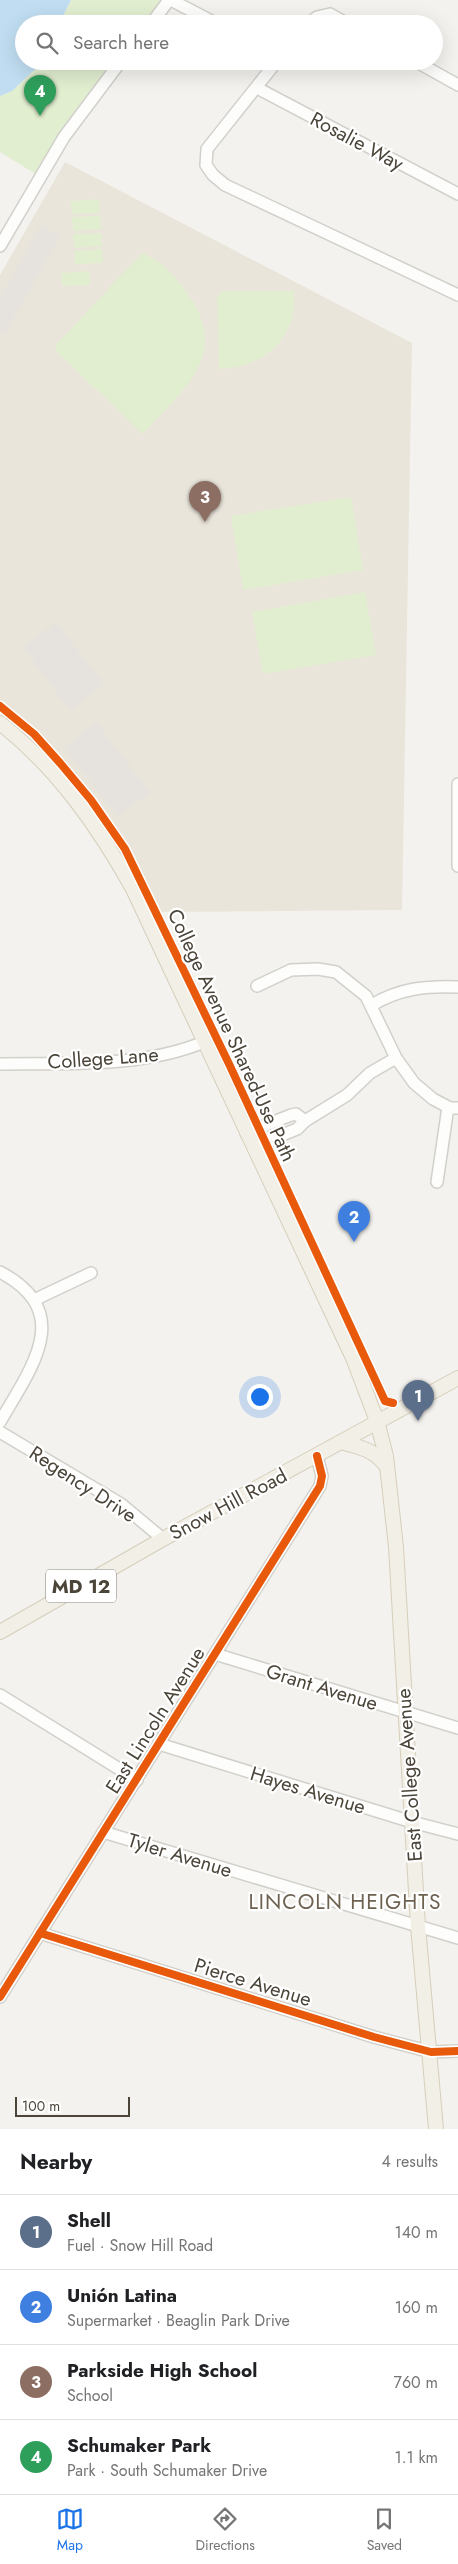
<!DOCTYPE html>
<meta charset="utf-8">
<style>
:root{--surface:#fff;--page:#f6f6f6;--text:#202124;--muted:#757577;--line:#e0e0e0;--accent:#1a73e8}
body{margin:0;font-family:Jost,sans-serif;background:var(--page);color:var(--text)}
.scale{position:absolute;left:15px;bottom:12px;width:115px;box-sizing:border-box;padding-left:5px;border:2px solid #4b4439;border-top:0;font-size:14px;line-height:18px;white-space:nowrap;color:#4b4439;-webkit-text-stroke:4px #fff;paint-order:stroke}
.you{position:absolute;left:259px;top:1396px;width:18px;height:18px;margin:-12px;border:4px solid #fff;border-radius:50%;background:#1a73e8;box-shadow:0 0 0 8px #1a73e833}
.badge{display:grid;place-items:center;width:32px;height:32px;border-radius:50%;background:var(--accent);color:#fff;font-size:16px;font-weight:700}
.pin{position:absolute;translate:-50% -41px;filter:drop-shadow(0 1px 2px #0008)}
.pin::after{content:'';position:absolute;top:26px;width:18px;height:15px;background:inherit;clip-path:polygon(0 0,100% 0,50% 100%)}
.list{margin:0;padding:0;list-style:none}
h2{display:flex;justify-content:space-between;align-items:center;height:65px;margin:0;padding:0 20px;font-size:21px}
h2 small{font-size:16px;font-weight:400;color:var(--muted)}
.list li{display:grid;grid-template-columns:32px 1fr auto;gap:15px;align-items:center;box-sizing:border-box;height:75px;padding:0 20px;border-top:1px solid var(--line)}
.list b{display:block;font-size:19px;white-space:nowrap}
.list p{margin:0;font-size:16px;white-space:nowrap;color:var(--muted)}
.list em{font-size:16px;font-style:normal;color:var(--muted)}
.icon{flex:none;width:28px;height:28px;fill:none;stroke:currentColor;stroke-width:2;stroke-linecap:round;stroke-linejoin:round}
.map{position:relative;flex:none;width:458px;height:2129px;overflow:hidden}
.search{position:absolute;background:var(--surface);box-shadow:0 5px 20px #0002;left:15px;right:15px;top:15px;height:55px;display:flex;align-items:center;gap:12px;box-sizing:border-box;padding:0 18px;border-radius:28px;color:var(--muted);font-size:19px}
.sheet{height:365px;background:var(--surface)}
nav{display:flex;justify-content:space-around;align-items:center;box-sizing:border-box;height:70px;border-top:1px solid var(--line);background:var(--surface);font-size:14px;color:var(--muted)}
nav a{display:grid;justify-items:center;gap:2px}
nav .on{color:var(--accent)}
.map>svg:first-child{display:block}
.education{fill:#eae5da}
.green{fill:#e1eecf}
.parking{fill:#e6e3df}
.water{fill:#c0ddf1}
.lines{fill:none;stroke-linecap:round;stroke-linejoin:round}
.minor-casing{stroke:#d2d0cb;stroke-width:14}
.major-casing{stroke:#d6cebb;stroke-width:16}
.minor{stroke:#fdfdfc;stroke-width:11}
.major{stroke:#f2efe6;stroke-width:14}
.cycleway-casing{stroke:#fff;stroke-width:11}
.cycleway{stroke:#e8590c;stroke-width:8}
.labels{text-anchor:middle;stroke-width:4.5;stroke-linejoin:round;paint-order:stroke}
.shield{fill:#fff;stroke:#817c74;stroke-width:1}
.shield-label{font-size:19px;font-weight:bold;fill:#4b4439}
.street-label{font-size:20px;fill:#4b4439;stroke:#fff}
.neighbourhood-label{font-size:21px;letter-spacing:1px;fill:#6e6250;stroke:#fff}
</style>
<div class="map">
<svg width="458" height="2129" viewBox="0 0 458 2129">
<rect width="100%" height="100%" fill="#f4f2ee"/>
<path class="education" d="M65,162L412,343L402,910L161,912L127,849L108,819L35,732L0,702V275Z"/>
<g class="green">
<path d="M71,0H168L151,24H59Z"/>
<path d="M44,61H121L39,176L0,152V96L12,91Z"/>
<path d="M99,199L100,213L72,214L71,201Z"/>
<path d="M100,216L101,229L73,231L72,217Z"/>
<path d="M101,233L102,246L74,248L73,234Z"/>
<path d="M102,249L103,263L75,264L74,251Z"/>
<path d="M142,253C163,262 174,275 187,293C232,355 184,388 143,434L56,351V345Z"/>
<path d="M89,271L90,285L62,286V273Z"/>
<path d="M222,291H294C298,338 264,368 219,369L217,296Z"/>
<path d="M351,497L363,570L243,590L231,516Z"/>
<path d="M365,592L376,655L263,674L252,612Z"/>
</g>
<g class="parking">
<path d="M41,225L60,236L5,334L0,331V298Z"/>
<path d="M56,622L104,684L70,710L23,647Z"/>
<path d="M96,722L150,792L117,817L64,747Z"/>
</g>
<path class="water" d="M0,0H71L59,24H24V61H44L12,91L0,96Z"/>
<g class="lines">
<g class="minor-casing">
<g id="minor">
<path d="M171,0L217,24"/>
<path d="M151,24L169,0"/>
<path d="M309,24L317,17L330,14L348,24"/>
<path d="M277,61L207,149L206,165L213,175L225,185L458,295"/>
<path d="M415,61L458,85"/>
<path d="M257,88L458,194"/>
<path d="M0,246L64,137L121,61"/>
<path d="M458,784V866"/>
<path d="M257,986L291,970L318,969L336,972L366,996L396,1058L414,1083L433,1099L450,1108H458"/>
<path d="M372,1005C400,988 426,986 458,987"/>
<path d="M0,1064C68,1063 141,1068 204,1042"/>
<path d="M246,1133L291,1115L296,1114L305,1121"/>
<path d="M253,1147L297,1129L305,1121L347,1095L370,1073L396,1058"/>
<path d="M437,1182L448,1107"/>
<path d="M0,1272C76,1312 31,1368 0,1422"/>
<path d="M34,1300L91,1273"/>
<path d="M0,1432L121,1504L163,1539"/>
<path d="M215,1654L458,1728"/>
<path d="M0,1695L137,1780"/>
<path d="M159,1744L412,1822L458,1834"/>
<path d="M103,1832L458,1938"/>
<path d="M40,1933L374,2037L431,2052L458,2051"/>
<path d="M0,1997L320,1486L322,1476L317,1456"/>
</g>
</g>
<g class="major-casing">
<g id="major">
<path d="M0,723C57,768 98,826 133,889L353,1358L377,1421L386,1456L396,1547L418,1926L436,2129"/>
<path d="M341,1442C360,1447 375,1450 387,1467"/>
<path d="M0,1632L163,1539L458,1378"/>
</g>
</g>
<use href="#minor" class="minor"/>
<use href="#major" class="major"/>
<g class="cycleway-casing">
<g id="cycleway">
<path d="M0,706L34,734L60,763L91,800L125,849L230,1066L385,1401L393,1403"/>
<path d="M40,1933L374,2037L431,2052L458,2051"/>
<path d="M0,1997L320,1486L322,1476L317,1456"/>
</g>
</g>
<use href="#cycleway" class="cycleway"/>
</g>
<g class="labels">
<rect class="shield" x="46" y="1569.5" width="70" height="33" rx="4"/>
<g class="shield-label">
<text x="81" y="1593">MD 12</text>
</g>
<g class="street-label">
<text transform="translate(357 141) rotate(28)" y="7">Rosalie Way</text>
<text transform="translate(232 1035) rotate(65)" y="7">College Avenue Shared-Use Path</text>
<text transform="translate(103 1058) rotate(-4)" y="7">College Lane</text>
<text transform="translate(83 1484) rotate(33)" y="7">Regency Drive</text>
<text transform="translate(228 1504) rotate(-28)" y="7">Snow Hill Road</text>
<text transform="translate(322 1687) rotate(17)" y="7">Grant Avenue</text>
<text transform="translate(155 1720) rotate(-58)" y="7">East Lincoln Avenue</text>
<text transform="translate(409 1775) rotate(-94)" y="7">East College Avenue</text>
<text transform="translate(308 1790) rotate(17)" y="7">Hayes Avenue</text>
<text transform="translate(180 1855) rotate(17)" y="7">Tyler Avenue</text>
<text transform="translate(253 1982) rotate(17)" y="7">Pierce Avenue</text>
</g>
<g class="neighbourhood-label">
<text x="345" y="1909">LINCOLN HEIGHTS</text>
</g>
</g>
</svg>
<div class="scale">100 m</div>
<div class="you"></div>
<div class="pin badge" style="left:418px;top:1421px;background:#5c6f8a">1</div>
<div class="pin badge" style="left:354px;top:1242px;background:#3f7fe0">2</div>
<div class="pin badge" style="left:205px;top:522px;background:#8d6e63">3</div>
<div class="pin badge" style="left:40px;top:116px;background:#2e9e5b">4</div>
<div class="search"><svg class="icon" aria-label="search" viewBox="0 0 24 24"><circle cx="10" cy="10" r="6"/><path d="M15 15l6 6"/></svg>Search here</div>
</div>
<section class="sheet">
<h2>Nearby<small>4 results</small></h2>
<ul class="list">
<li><span class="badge" style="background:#5c6f8a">1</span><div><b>Shell</b><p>Fuel · Snow Hill Road</p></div><em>140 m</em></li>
<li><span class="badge" style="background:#3f7fe0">2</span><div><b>Unión Latina</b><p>Supermarket · Beaglin Park Drive</p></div><em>160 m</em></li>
<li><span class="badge" style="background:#8d6e63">3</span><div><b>Parkside High School</b><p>School</p></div><em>760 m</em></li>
<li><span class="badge" style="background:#2e9e5b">4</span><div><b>Schumaker Park</b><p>Park · South Schumaker Drive</p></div><em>1.1 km</em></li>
</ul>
</section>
<nav>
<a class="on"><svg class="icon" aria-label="map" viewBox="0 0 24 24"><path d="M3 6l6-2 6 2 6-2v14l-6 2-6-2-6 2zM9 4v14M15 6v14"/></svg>Map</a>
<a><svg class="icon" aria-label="directions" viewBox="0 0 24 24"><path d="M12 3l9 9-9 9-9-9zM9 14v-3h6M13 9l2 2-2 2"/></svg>Directions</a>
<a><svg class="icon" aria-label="saved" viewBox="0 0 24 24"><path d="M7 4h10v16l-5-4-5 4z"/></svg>Saved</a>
</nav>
